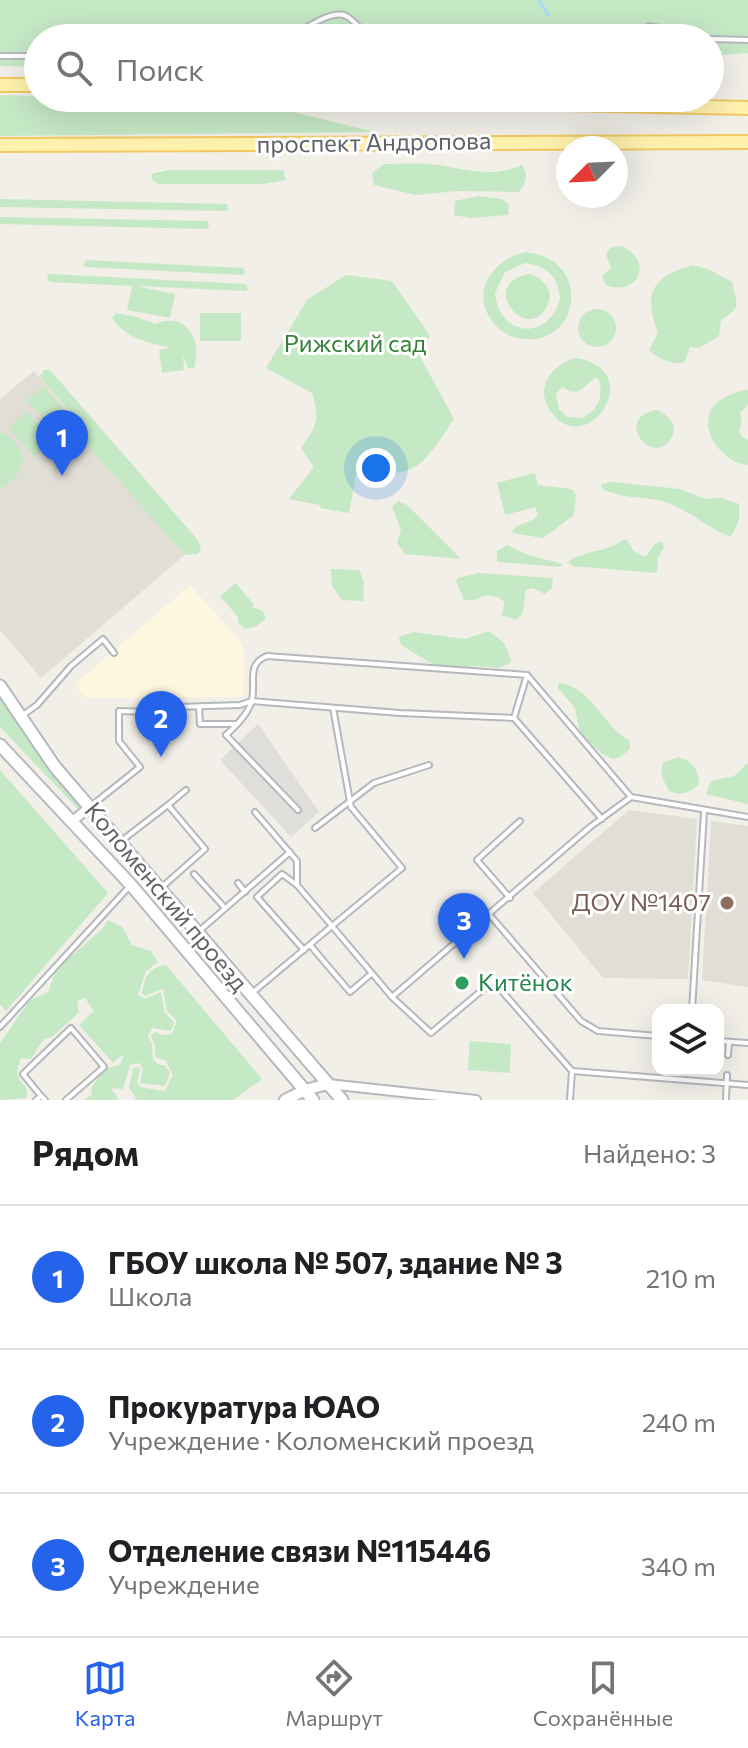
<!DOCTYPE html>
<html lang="ru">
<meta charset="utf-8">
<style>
:root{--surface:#fff;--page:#f6f6f6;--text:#202124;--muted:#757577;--line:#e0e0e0;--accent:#2563eb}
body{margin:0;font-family:Commissioner,sans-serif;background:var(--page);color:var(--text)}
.controls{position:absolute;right:24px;bottom:24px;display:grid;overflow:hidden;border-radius:16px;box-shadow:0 8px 32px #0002}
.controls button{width:72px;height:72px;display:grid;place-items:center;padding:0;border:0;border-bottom:2px solid var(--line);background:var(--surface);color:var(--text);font:40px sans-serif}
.compass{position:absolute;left:556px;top:136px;width:72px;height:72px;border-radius:50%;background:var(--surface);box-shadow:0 8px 32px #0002;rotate:246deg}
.you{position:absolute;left:376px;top:468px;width:28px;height:28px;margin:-20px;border:6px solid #fff;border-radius:50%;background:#1a73e8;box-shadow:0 0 0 12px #1a73e833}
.badge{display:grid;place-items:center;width:52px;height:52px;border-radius:50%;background:var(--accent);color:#fff;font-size:26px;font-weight:700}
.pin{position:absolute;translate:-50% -66px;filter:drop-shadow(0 2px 4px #0008)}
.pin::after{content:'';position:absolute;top:42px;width:28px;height:24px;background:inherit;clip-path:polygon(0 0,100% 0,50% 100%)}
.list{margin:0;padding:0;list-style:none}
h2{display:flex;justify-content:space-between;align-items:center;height:104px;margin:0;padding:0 32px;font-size:34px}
h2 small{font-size:26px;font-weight:400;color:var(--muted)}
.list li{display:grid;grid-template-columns:52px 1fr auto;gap:24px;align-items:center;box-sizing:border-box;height:144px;padding:0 32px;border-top:2px solid var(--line)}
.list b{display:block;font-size:30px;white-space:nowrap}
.list p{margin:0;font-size:26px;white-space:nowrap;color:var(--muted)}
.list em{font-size:26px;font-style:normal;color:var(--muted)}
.icon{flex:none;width:44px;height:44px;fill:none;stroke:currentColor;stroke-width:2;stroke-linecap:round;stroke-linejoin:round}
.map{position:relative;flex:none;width:748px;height:1100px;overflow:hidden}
.search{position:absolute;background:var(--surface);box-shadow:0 8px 32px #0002;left:24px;right:24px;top:24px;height:88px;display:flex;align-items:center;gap:20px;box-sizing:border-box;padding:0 28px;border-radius:44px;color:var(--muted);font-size:30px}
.sheet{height:536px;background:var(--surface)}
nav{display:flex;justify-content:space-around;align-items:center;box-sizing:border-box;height:112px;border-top:2px solid var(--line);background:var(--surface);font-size:22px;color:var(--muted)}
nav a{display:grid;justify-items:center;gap:4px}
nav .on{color:var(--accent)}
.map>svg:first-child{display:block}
.commercial{fill:#fef7e0}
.industrial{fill:#e0deda}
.education{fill:#e1ded6}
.green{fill:#c5e8c5;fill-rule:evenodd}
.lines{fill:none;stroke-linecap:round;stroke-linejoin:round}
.stream{stroke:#aadaff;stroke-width:3}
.service-casing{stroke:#b5b8bc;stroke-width:8}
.minor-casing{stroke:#b5b8bc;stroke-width:12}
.tertiary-casing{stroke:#b5b8bc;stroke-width:14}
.secondary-casing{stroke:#b6babf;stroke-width:15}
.primary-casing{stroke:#f2c960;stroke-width:16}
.service{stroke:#fff;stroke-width:4}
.minor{stroke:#fff;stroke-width:8}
.tertiary{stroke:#fff;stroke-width:10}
.secondary{stroke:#fff;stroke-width:11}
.primary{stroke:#fff2af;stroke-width:12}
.education-dot{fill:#8d6e63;stroke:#fff;stroke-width:3}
.leisure-dot{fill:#2e9e5b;stroke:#fff;stroke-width:3}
.labels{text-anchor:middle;stroke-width:6;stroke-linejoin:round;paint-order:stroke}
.street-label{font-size:24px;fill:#5f6368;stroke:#fff}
.park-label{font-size:24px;fill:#348238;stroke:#fff}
.education-label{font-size:24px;fill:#785e54;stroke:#fff;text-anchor:end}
.leisure-label{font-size:24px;fill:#27864d;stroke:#fff;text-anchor:start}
</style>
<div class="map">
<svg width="748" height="1100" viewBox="0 0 748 1100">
<rect width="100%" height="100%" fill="#f1efe8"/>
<path class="commercial" d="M190,585L242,643L244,651L243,697L86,698L75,684Z"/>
<path class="industrial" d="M258,724L319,812L291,837L220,760Z"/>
<g class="education">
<path d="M34,371L188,552L41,678L0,630V399Z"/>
<path d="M629,810L697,819L688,979L603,978L533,893Z"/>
<path d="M711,821L748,826V987L702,980Z"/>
</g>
<g class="green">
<path d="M0,0H748V53L710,56V38H347L338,31L328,38H38V67L0,66Z"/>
<path d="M0,95L228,101L281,109L375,132L0,136Z"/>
<path d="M384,164C399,164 414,163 428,164C464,167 486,180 522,165C528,176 527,182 519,192L457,191L416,195L374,185L372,173Z"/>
<path d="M169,170H283L286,180L263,184H159L153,181L151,174Z"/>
<path d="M478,196L502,199L509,204L508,215L470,218L454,215L455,201Z"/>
<path d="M0,199L227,204L228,209L226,211L0,207Z"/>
<path d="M0,217L207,221L209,226L207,229L0,224Z"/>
<path d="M621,246C654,259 639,298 606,285L602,276L611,268L606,254L610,248Z"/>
<path d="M525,252C594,259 579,345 525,339C512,338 501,333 493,322C469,292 493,260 525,252ZM525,263C547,266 559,277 560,299C548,342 499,337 495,293L505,272Z"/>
<path d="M86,260L243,268L245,273L243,275L85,267L83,265Z"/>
<path d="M692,265L708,269L732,282C737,304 742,307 721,320L719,336L699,348L690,347L684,363C671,365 658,358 649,350L658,333C644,293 650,278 692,265Z"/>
<path d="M50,274L246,284L248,289L246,291L136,286L175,294L170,318L127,310L132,286L49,282L47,276Z"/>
<path d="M529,274C543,278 555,290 547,306C528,345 476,284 529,274Z"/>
<path d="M346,275L392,281L430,336L418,353L454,419C418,471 421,475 356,474L349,513L320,508V505L289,499L314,467L301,448C317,426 320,420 312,393L266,368L307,300Z"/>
<circle cx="597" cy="328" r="19"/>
<path d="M116,313L137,317L155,324C186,311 203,340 194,368H188L183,355L184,370L162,373L159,350L171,348C149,343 125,338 112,318Z"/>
<rect x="200" y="313" width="41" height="28"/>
<path d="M576,358C649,370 588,460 552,413C533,389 551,364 576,358ZM595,378L599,380C604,397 597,411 582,418L567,417L559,409L556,393L563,387C577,399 584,386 595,378Z"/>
<path d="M44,370H50L197,539L201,547L198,554L185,555L73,429V425L59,437L27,400L43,386L73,420L72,414L42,380L40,376Z"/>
<path d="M744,390H748V405L740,413L742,421L739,429L741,436L748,440V465C727,464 703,437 709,415C713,400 731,394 744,390Z"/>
<path d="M657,410C669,415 680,427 670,440C651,467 613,417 657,410Z"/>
<path d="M26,411L54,440L35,457L8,428Z"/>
<path d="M0,432C14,437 29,454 20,470C16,478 7,483 0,489Z"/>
<path d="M535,473L538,485L571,489L576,495L574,515L543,538L512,533C515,523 531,524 538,515L535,507L505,515L497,483Z"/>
<path d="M612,482L680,489L705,499L722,498L739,504V520L732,535L729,536C705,527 687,508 662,501C640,496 622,499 601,488L602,484Z"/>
<path d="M399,501L407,505L461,559L405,554L397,543L401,530L392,507Z"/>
<path d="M623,540H627L634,551L645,557L655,544L662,541L664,548L658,557L657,573L572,566L568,562C586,549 606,553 623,540Z"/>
<path d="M507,545L528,555L563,564L560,567L497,562V551Z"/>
<path d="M331,569L359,570L364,583L363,601L342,600L332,586Z"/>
<path d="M478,573H479L553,578L552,588L545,594L532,588L526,590C522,602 528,612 516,620L501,615L505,603L500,598L486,595L475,600H464L456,581L458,578Z"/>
<path d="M236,583L254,605L252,607L263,611L266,619L255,627L244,629L238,622V617L220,596Z"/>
<path d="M489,631L504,643L512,662L499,668L474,666L444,671L401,645L399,637L413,632L465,639Z"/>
<path d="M562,683C594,690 603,727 630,741V749L620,757L613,759L602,754L584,737L579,729L575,708L558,688V684Z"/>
<path d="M0,698L83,807L80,811L0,727Z"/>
<path d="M679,757C693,763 698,768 699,784C690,793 681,796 669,791L661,775L663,762Z"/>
<path d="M748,763V804L706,794L711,781L734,776Z"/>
<path d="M0,770L108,893L6,1011L0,1004Z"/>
<path d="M108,920L122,927L132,945L151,951L158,962L146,971L138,995L145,999L161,992L165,1013L174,1022L171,1031L152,1028L148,1037L152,1044L153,1059L159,1065H165L170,1073L165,1086L140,1083L143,1069L140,1063L130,1065L123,1089L111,1088L118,1099L116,1100H84L92,1094L91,1088L99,1077V1070L120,1065L124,1054L113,1063L79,1025L94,1011L85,998L77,1001L79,1012L52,1037L44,1039L31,1059L21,1058C16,1071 15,1077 26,1087L27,1098L0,1100V1043L30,1000L48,992L56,970L103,928Z"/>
<path d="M166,965L262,1079L233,1100H137L129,1088L133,1068L141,1067L137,1081L139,1087L165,1091L173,1075L166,1061L155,1057V1045L151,1036L155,1032L162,1035L172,1034L177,1021L167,1011L163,989L145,996L142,993C144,978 150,966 166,965Z"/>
<path d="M470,1041L511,1044L510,1073L468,1070Z"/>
</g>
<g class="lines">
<path class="stream" d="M539,0L548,15"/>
<g class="service-casing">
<g id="service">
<path d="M288,38C302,31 328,11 344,15C353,18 362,31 369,38"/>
<path d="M619,38L650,26L703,38"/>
<path d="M710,39L748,40"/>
<path d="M0,56H38"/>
<path d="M177,707L240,705L252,701L400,713L514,718L602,819"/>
<path d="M199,707L200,724H236"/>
<path d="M23,715L37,705L71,666L103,639L114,653"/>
<path d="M514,718L527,675"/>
<path d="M168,805L186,790"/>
<path d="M91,806L140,767L119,741V711L153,712"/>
<path d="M298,810L226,735C236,726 249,713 252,700C256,682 246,664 267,656L527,675L631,797L748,817"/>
<path d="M255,812L297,861V885"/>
<path d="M315,828L374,783L429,765"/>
<path d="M120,842L168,805L205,849L162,887"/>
<path d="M194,874L225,908"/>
<path d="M238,883L245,892"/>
<path d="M510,898L477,860L520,821"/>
<path d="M489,914L581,1021L598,1031L658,1036"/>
<path d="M198,932L290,852"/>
<path d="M310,945L350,992L371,974"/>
<path d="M304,950L257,897L282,874L297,885L332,926L402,868L351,807L333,708"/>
<path d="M251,994L332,926L392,997L431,1033L493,981L572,1071L570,1100"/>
<path d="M392,997L590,827L631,797"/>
<path d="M692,1010L704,812"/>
<path d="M0,1027L128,888"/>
<path d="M718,1041L748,1043"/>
<path d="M728,1055L729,1042"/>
<path d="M572,1071L748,1085"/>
<path d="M41,1096L23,1074L71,1028L104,1067L66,1100"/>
<path d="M36,1100L41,1096L45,1100"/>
<path d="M726,1100L727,1075"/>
</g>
</g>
<g class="minor-casing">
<g id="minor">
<path d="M73,821L89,807"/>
<path d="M328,1084L476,1100"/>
</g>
</g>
<g class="tertiary-casing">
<path id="tertiary" d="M285,1100L305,1090L328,1084"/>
</g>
<g class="secondary-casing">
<g id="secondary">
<path d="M0,686L55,767L342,1100"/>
<path d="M0,745L131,885L313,1100"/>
</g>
</g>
<g class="primary-casing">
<g id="primary">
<path d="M0,85H38"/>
<path d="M301,98L748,108"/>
<path d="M0,145L748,142"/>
</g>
</g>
<use href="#service" class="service"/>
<use href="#minor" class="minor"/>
<use href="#tertiary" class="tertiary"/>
<use href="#secondary" class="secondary"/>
<use href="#primary" class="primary"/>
</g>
<circle class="education-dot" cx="727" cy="903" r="8"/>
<circle class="leisure-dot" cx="462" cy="983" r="8"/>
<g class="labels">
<g class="street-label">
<text transform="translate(374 143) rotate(-1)" y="8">проспект Андропова</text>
<text transform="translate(166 897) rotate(50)" y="8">Коломенский проезд</text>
</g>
<g class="park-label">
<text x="355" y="352">Рижский сад</text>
</g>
<g class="education-label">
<text x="711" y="911">ДОУ №1407</text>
</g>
<g class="leisure-label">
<text x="478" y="991">Китёнок</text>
</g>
</g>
</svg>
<div class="controls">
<button><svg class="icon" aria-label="layers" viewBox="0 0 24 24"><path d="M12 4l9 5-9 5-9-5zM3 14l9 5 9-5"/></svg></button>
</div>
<svg class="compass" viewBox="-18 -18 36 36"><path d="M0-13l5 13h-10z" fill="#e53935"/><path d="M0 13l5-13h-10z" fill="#757577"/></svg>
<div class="you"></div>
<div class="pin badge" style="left:62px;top:476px">1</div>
<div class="pin badge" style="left:161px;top:757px">2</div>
<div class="pin badge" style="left:464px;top:959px">3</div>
<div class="search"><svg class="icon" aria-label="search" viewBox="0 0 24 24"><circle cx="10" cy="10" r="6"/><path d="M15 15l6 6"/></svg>Поиск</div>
</div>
<section class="sheet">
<h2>Рядом<small>Найдено: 3</small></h2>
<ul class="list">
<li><span class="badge">1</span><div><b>ГБОУ школа № 507, здание № 3</b><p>Школа</p></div><em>210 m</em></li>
<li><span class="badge">2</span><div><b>Прокуратура ЮАО</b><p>Учреждение · Коломенский проезд</p></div><em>240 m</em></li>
<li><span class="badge">3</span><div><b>Отделение связи №115446</b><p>Учреждение</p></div><em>340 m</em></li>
</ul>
</section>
<nav>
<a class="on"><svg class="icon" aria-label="map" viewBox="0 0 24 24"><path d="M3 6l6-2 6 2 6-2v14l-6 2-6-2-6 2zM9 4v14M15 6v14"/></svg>Карта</a>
<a><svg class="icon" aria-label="directions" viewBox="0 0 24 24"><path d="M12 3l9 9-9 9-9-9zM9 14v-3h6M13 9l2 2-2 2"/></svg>Маршрут</a>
<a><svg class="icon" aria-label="saved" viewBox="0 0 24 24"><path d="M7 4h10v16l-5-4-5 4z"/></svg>Сохранённые</a>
</nav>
